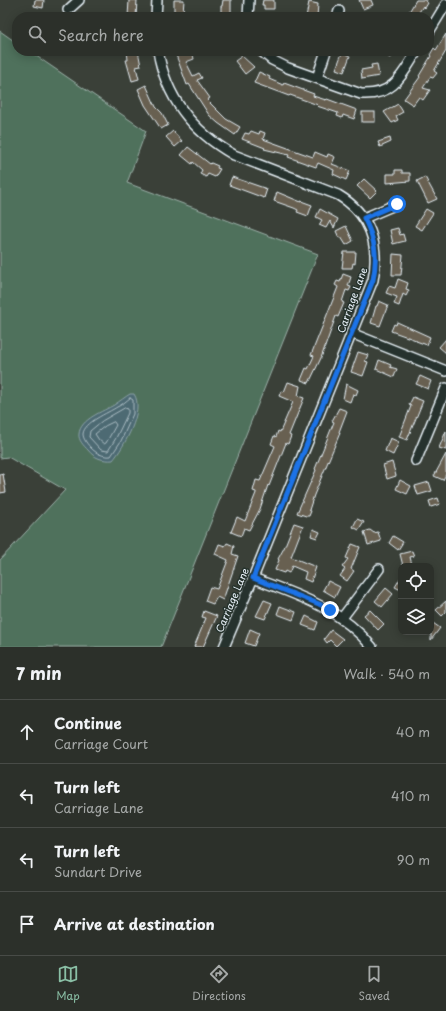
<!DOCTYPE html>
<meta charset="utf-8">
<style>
:root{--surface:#2c302a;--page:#343832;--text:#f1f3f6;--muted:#a6a9a8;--line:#484b47;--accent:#8abfa5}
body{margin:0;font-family:"Playpen Sans",sans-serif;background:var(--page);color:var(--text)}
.controls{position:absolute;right:12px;bottom:12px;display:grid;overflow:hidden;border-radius:8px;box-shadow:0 2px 10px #0003}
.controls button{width:36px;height:36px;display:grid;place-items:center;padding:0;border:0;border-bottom:1px solid var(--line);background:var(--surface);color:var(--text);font:20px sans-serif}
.stop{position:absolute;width:12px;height:12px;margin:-9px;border:3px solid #1a73e8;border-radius:50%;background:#fff}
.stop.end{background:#1a73e8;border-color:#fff;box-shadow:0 1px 4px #0008}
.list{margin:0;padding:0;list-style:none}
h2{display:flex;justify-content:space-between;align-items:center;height:52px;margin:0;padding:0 16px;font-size:17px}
h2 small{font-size:13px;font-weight:400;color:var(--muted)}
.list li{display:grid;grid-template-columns:26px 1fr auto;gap:12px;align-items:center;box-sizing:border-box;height:64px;padding:0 16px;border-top:1px solid var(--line)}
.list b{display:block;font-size:15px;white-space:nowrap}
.list p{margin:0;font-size:13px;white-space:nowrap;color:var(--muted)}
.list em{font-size:13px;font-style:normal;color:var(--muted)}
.icon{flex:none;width:22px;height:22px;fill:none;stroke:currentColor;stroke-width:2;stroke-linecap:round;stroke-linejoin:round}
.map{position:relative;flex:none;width:446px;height:647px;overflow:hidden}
.search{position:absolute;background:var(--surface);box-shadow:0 2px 10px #0003;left:12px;right:12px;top:12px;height:44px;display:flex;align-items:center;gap:10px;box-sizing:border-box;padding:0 14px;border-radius:16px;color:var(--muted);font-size:15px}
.sheet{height:308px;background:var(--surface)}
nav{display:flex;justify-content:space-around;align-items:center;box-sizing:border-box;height:56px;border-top:1px solid var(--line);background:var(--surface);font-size:11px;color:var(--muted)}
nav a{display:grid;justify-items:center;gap:2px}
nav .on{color:var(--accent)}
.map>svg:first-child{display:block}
.green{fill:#50715b;stroke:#9cb1aa}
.water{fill:#4d6b73;stroke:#8ba1a8}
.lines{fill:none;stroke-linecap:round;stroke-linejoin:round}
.shore{stroke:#aabbc3;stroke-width:1}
.building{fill:#686051;stroke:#e8f1f8}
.minor-casing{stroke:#e8f1f8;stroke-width:12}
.minor{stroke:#26332d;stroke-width:9}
.route{stroke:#1a73e8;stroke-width:5}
.labels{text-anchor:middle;stroke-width:3;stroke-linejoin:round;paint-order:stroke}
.street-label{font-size:10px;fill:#e8f1f8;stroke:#26332d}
</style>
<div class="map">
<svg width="446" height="647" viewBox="0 0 446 647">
<rect width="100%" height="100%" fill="#3a4038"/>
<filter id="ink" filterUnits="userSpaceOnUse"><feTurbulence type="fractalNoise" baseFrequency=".025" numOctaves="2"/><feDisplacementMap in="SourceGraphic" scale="8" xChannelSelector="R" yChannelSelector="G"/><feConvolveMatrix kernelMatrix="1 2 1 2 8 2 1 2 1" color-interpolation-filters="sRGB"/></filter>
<g filter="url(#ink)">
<path class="green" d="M0,31L17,43V51H29L146,131L127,183L318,254L161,647H0V560L65,490L8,457L0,458Z"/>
<path class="water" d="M130,394H134C145,410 124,447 113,460C103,461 94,458 88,450C84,446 78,440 79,434C80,419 104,411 114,405C120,401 125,397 130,394Z"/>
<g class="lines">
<g class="shore">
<path d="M130,398L133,400V414L121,441L111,456C103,457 96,453 91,448C88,445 83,439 83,434C84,422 108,413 117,407C122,405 126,401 130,398Z"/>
<path d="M125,408L128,409V413L116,438L108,451L101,450L89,437L90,431L102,421Z"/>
<path d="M114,422L116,425L106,443L104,444L99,440L95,434L105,426Z"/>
</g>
</g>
<g class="building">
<path d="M35,0H44L43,8L34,6Z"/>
<path d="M129,0H137L136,17H128Z"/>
<path d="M174,0H184L183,13H174Z"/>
<path d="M223,0H231V16L221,17V6H222Z"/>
<path d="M263,0H274V9H264V5H262Z"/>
<path d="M359,0H371L373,5L363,9Z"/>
<path d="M416,0H427L426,2L428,3L425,8L423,6L416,17H406Z"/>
<path d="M309,2L318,4L317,17H306Z"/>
<path d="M446,34V51L434,71L437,73L433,78L430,77L423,88L430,90L423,100L419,97L413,105L404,99L420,77L419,76L431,56L430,55L434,48L436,50Z"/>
<path d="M127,51H138L141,66L136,67L139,79L132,81L126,60H128Z"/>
<path d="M185,51H192L194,59L186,62L193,76L199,73L202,78L197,80L210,98L207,100L226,119L240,127L235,135L218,123L209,115L189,84L187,85L176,55L182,53V52Z"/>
<path d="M379,51H394L390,58Z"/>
<path d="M342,53L350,56L344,72L336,69Z"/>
<path d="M242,56L254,67L245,74L235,61Z"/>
<path d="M377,64L379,76L362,79L361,70L372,68L371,65Z"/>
<path d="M259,72L270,77L269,79L283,85L284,83L314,94L313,96L326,100L327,99L357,110L354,119L343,115L342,118L337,116L338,113L317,106L318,105L290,95L289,96L254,83Z"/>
<path d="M146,85L156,107L162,113L168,125L161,129L145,105L138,89Z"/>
<path d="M398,104L403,112L396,116L398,120L392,123L384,112Z"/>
<rect x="362" y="112" width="13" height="10"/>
<path d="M173,131L182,141L175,147L166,137Z"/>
<path d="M251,131L259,134L260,131L265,133L263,139L313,157L315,152L327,157L328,154L335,157L332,164L350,171L346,180L333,174L334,170L318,163L316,167L288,157L289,155L264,149L265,148L242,139L245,133L249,134Z"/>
<path d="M390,138L391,142L380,147L378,142Z"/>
<path d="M188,147L210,164L211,163L218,166L217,168L220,169L215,177L208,174L206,177L200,174L202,170L193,162L192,164L181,155Z"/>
<path d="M395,170H402V173H410V181L387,183V174H395Z"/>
<path d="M232,177L267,189L264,198L229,185Z"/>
<path d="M425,177L437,199L428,203L417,181Z"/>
<path d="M364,179L377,191L370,198L357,186Z"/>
<path d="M277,192L301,202V201L312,205L308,216L297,212L298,210L294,208L274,201Z"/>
<path d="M320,209L338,219L334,228L330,221L326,228L319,225L322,220L316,217Z"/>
<path d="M426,209L433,213L422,230L415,226Z"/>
<path d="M346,226L353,241L346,245L341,237L339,238L336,231Z"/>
<path d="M398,228L400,235L403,234L405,241L393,244L390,230Z"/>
<path d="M344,252H356L355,264L353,263L352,268H342Z"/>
<path d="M393,254L403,255L401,275H392Z"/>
<path d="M343,274L351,277L348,286L351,287L349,291L346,290L342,302L344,303L338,317L336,316L321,358L309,383L301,380L306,368L308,369L314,356L311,355L338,287L335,285L337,281L340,282Z"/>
<path d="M398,279L408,283L406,289L409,290L406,296L403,294L399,306L394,304L397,297L386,293L389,286L395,288Z"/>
<path d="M379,301L388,305L380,326L371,323L376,306H377Z"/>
<path d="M397,322L430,337L427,345L416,341V340L391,331L394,324L396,325Z"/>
<path d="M446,339V353L439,347Z"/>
<path d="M358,352L368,355L365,361L368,362L363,376L351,372Z"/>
<path d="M379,360L391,365L390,367L397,369L394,377L376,369Z"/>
<path d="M420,376L431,381L428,389L416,384Z"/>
<path d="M288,382L300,386L298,396L304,398L289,435L291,436L288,444L286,443L269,486L268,485L260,509L249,530L244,528L241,536L231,532L237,517L245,521L256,493V492L253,491L256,480L260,481L275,446L271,444L274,436L276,437L278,431L280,432L293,402L279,396L281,391L284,392Z"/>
<path d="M346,384L358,390L356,395L353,394L350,402L343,399Z"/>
<path d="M413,397L423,401L407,440L399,437L411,406L409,405Z"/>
<path d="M339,408L347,411L339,432L340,433L314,495L309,510L311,511L309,516H306L297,513L316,470L315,469L334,422L332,421Z"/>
<path d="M446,431V450L439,448Z"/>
<path d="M390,438L399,442L393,455L385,451Z"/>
<path d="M446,454V474L443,480L434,476Z"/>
<path d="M392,462L396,476L387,479L383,465Z"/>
<path d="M3,474L6,492L0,493V475Z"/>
<path d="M400,480L411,486L407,494L396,489Z"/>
<path d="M429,482L432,491L418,495L415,486Z"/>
<path d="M438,498L440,504L431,507L429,501Z"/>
<path d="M357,519L364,522L359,530L353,527Z"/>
<path d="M294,523L303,526L291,557L316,567L311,582L304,579L306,572L292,566L289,573L285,571L284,573L275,570L279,560L278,559L284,548Z"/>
<path d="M313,529L320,532L317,538L311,536Z"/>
<path d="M370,530L374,533L378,532L381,541L368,545L364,532Z"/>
<path d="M393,536L403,542L398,550L389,543Z"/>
<path d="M227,543L234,546L232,554L238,556L223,600L217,597L213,604L205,601L210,587L217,589L228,560L215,554L219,544L225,546Z"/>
<path d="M352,544L360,547L351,569L354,571L347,581L340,576L345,569L342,567L348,559L346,558Z"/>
<path d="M412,551L414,556L410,557L412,565L403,566L400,554Z"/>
<path d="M401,577V590L395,587Z"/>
<path d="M328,581L340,587L335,597L323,590Z"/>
<path d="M386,588L393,594L382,607L375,601Z"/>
<path d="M264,600L272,603L265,619L256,616Z"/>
<path d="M446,601V612L442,616L436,610Z"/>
<path d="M280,606L296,612L293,620L277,614Z"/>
<path d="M370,610L384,624L378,630L364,615Z"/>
<path d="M204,611L217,616L203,647H194L206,618L202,617Z"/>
<path d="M306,616L318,622L315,630L302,625Z"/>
<path d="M433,623L440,628L431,640V626Z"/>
<path d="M250,629L259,633L254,646L245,643Z"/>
<path d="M331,630L343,639L336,646L330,640L327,643L324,639Z"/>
</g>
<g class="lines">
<g class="minor-casing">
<g id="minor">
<path d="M68,10L79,0"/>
<path d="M156,17L157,0"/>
<path d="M248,17L249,0"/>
<path d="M337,17L339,11"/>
<path d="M429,32L446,4"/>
<path d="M158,51C166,98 193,132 234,155L338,195C370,214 380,244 373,280L253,578L224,647"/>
<path d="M261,51L272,60L288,68L361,94C394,96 402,75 417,51"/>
<path d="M317,78L326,51"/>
<path d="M364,218L397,204"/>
<path d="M351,333L446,371"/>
<path d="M416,461L446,388"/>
<path d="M253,578C299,596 339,607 372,647"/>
<path d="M342,618L379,569"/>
</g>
</g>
<use href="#minor" class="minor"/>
</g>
</g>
<g class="lines" filter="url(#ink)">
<path class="route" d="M330,610L319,604L253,578L373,280C378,255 375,240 364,218L397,204"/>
</g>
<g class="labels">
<g class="street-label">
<text transform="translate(352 300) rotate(-70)" y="4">Carriage Lane</text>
<text transform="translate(232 600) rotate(-67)" y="4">Carriage Lane</text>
</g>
</g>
</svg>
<div class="controls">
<button><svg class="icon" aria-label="locate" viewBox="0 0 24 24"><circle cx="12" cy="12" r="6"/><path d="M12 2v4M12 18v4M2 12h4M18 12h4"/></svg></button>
<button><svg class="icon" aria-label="layers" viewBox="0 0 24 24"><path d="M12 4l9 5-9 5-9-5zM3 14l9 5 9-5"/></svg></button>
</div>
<div class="stop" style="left:397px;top:204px"></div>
<div class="stop end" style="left:330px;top:610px"></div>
<div class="search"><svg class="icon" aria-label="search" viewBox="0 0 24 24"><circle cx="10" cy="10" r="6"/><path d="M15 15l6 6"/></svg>Search here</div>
</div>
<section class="sheet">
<h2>7 min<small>Walk · 540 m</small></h2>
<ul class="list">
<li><svg class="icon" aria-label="ahead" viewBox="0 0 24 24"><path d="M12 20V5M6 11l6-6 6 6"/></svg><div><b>Continue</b><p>Carriage Court</p></div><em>40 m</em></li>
<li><svg class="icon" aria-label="left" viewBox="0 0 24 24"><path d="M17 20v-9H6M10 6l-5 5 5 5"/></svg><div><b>Turn left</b><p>Carriage Lane</p></div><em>410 m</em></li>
<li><svg class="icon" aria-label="left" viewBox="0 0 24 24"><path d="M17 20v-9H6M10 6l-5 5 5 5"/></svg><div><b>Turn left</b><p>Sundart Drive</p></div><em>90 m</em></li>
<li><svg class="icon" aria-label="arrive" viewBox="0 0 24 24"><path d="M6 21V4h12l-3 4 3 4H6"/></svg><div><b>Arrive at destination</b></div></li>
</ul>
</section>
<nav>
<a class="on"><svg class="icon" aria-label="map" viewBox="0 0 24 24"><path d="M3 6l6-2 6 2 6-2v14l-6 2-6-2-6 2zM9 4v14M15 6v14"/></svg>Map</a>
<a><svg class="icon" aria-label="directions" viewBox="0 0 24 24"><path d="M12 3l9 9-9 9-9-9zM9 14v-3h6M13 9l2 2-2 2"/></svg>Directions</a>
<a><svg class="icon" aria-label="saved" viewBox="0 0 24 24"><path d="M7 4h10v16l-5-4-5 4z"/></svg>Saved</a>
</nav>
